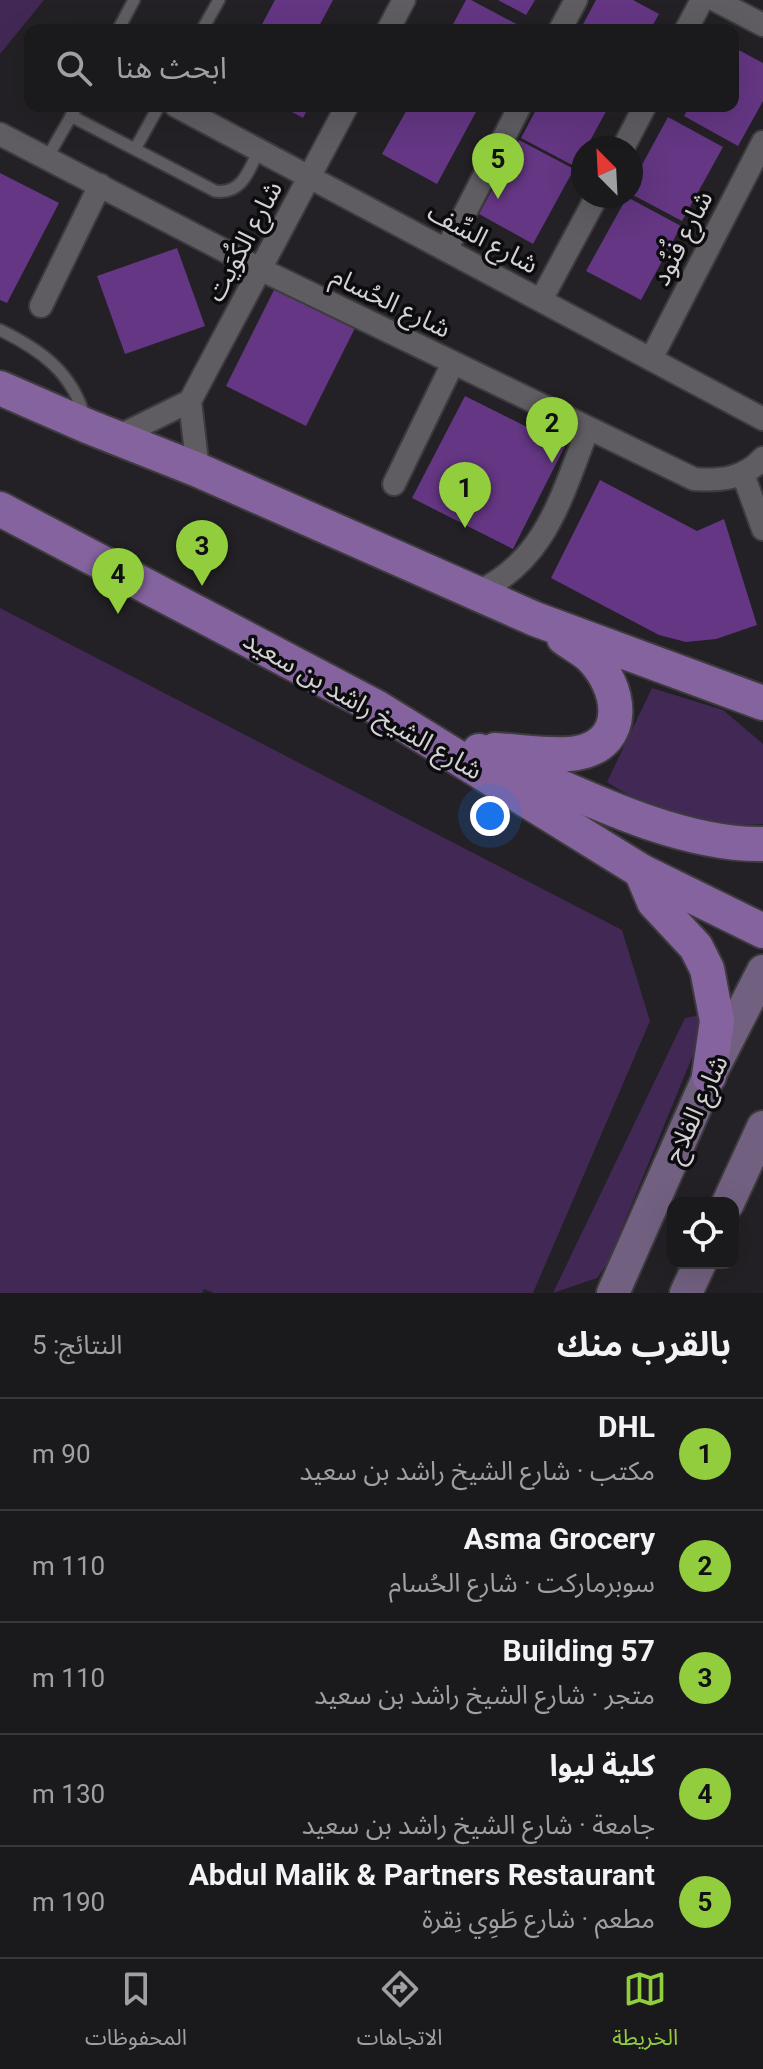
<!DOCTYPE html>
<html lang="ar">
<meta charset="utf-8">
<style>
:root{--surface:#1a191c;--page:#232225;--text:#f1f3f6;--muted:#9fa0a3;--line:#38383b;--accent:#92cd3e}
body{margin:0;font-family:Roboto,"Noto Sans Arabic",sans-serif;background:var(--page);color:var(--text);direction:rtl}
.controls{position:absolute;right:24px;bottom:24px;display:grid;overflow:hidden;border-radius:16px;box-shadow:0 8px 32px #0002}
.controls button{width:72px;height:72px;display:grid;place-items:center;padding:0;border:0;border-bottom:2px solid var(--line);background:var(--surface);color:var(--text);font:40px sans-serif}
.compass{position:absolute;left:571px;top:136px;width:72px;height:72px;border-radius:50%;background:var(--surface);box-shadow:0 8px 32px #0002;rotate:336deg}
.you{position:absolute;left:490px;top:816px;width:28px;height:28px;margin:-20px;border:6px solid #fff;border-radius:50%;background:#1a73e8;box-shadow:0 0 0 12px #1a73e833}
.badge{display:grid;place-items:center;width:52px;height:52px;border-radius:50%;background:var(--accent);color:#111;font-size:26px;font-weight:700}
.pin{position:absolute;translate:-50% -66px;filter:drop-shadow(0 2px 4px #0008)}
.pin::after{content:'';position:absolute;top:42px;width:28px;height:24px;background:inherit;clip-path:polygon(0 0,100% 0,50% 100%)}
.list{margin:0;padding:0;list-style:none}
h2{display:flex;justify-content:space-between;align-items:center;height:104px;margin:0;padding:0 32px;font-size:34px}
h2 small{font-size:26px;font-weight:400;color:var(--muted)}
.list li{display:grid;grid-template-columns:52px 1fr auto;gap:24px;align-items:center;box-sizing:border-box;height:112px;padding:0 32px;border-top:2px solid var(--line)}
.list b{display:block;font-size:30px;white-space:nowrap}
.list p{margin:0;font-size:26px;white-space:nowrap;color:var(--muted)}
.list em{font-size:26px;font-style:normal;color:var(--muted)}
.icon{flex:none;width:44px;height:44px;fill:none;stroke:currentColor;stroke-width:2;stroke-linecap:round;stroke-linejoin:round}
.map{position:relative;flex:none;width:763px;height:1293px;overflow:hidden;direction:ltr}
.search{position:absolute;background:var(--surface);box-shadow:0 8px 32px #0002;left:24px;right:24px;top:24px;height:88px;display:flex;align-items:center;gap:20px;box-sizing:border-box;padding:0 28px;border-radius:16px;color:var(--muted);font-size:30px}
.sheet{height:664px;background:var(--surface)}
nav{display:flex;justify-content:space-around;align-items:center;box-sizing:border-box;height:112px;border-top:2px solid var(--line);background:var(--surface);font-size:22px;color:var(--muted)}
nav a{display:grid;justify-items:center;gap:4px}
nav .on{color:var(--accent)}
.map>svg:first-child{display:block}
.green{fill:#422855}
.building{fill:#643683}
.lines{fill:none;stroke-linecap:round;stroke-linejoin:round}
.service-casing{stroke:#3d3b3e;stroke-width:15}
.minor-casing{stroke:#3d3b3e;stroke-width:26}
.secondary-casing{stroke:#3d3b3e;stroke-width:36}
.primary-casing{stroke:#3d3b3e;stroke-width:38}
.service{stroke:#5f5d62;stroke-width:11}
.minor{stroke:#5f5d62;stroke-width:22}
.secondary{stroke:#726080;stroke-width:32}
.primary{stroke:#85639f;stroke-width:34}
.labels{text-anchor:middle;stroke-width:7;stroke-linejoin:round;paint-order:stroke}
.street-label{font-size:26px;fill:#d3d1d4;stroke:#0c0b0d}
</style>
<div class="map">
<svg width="763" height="1293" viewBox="0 0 763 1293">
<rect width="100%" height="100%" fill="#232125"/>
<g class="green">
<path d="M0,0H44L0,54Z"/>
<path d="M0,608L622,930L650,1021L533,1293H214L204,1289L202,1293H0Z"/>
<path d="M652,688L723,710L763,744V824C712,829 650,811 607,782Z"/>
<path d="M700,1015L702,1033L608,1262L597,1278L553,1293L685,1018Z"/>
</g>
<g class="building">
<path d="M275,0H333L317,30H259Z"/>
<path d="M466,0H471L522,27L520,30H450Z"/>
<path d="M498,0H535L526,15Z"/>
<path d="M596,0H633L659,14L650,30H580Z"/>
<path d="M733,47L763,63V101L738,146L684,116L690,106H733Z"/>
<path d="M281,106H309L303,118Z"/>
<path d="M409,106H470L477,110L437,184L382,154Z"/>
<path d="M538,106H609L586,148H583V154L576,167L521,138Z"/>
<path d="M668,117L723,147L682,221L631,194V185Z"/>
<path d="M519,140L574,169L533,244L479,214Z"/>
<path d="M0,173L59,203L7,303L0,300Z"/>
<path d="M627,197L681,226L641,300L586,271Z"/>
<path d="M177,248L205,326L125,354L97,276Z"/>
<path d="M275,288L355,328L306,426L226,386Z"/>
<path d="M465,396L565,446L513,549L412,498Z"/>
<path d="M600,480L697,531L724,519L757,625L716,639L686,642L659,635L551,578Z"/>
</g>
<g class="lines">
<g class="service-casing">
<g id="service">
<path d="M118,30L134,0"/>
<path d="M202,30L219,0"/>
<path d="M71,116L215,191C242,195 249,170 259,150"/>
<path d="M135,149L159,106"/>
<path d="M47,158L77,106"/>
<path d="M0,330C41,350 72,372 85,418"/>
</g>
</g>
<g class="minor-casing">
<g id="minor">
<path d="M715,0L763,25"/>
<path d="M388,30L404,0"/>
<path d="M560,30L576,0"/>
<path d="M686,30L702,0"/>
<path d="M176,106L763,419"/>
<path d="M0,134L260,269L694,479C720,481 744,479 763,458"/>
<path d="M623,148L645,106"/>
<path d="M446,250L520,106"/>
<path d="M541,300L597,196"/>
<path d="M41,306L100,185"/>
<path d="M651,359L763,142"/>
<path d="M190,401L198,470"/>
<path d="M117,437L190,401L347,106"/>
<path d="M743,474L763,529"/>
<path d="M394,484L453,363"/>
<path d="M476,593C547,560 561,496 588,429"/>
</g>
</g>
<g class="secondary-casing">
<g id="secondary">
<path d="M728,1203L763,1127"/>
<path d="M613,1293L709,1076L763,971"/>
<path d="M686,1293L700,1263"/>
</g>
</g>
<g class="primary-casing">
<g id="primary">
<path d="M0,388L87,426L198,470L535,619L763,703"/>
<path d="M0,509L376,707L641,871L763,931"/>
<path d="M495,750C519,751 554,757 577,753C631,743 621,686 590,656C582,649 572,644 564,638"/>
<path d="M479,751C563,786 672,846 763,844"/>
<path d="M641,871L654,902L696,947L707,969L717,1021L709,1076"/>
</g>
</g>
<use href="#service" class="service"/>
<use href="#minor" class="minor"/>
<use href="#secondary" class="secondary"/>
<use href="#primary" class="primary"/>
</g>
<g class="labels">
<g class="street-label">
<text transform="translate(483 238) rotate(28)" y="9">شارع السِّف</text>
<text transform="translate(682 238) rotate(-63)" y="9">شارع فُنُود</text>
<text transform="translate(244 241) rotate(-62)" y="9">شارع الكُوَيت</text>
<text transform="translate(391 302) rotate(26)" y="9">شارع الحُسام</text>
<text transform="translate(363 705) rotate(30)" y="9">شارع الشيخ راشد بن سعيد</text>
<text transform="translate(696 1109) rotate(-65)" y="9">شارع الفلاح</text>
</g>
</g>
</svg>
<div class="controls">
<button><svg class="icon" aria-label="locate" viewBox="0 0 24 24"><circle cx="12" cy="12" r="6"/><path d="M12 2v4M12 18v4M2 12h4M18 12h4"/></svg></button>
</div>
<svg class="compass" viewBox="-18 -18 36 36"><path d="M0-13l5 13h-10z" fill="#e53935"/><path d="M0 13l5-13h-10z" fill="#9fa0a3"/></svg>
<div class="you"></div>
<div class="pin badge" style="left:465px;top:528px">1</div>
<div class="pin badge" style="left:552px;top:463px">2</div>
<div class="pin badge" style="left:202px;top:586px">3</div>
<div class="pin badge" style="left:118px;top:614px">4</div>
<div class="pin badge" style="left:498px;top:199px">5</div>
<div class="search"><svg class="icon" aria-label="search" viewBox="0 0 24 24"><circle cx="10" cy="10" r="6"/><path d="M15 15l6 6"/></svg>ابحث هنا</div>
</div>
<section class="sheet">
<h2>بالقرب منك<small>النتائج: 5</small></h2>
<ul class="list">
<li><span class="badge">1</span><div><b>DHL</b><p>مكتب · شارع الشيخ راشد بن سعيد</p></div><em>90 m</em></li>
<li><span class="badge">2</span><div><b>Asma Grocery</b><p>سوبرماركت · شارع الحُسام</p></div><em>110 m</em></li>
<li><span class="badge">3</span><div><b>Building 57</b><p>متجر · شارع الشيخ راشد بن سعيد</p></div><em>110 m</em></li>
<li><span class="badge">4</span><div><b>كلية ليوا</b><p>جامعة · شارع الشيخ راشد بن سعيد</p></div><em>130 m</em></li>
<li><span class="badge">5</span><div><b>Abdul Malik &amp; Partners Restaurant</b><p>مطعم · شارع طَوِي نِقرة</p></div><em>190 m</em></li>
</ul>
</section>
<nav>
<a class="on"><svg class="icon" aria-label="map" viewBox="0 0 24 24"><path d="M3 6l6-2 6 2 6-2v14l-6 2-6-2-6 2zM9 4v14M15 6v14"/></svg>الخريطة</a>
<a><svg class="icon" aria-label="directions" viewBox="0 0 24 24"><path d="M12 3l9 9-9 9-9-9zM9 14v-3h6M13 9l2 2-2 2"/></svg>الاتجاهات</a>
<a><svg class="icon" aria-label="saved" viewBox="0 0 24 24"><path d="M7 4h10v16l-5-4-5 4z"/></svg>المحفوظات</a>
</nav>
